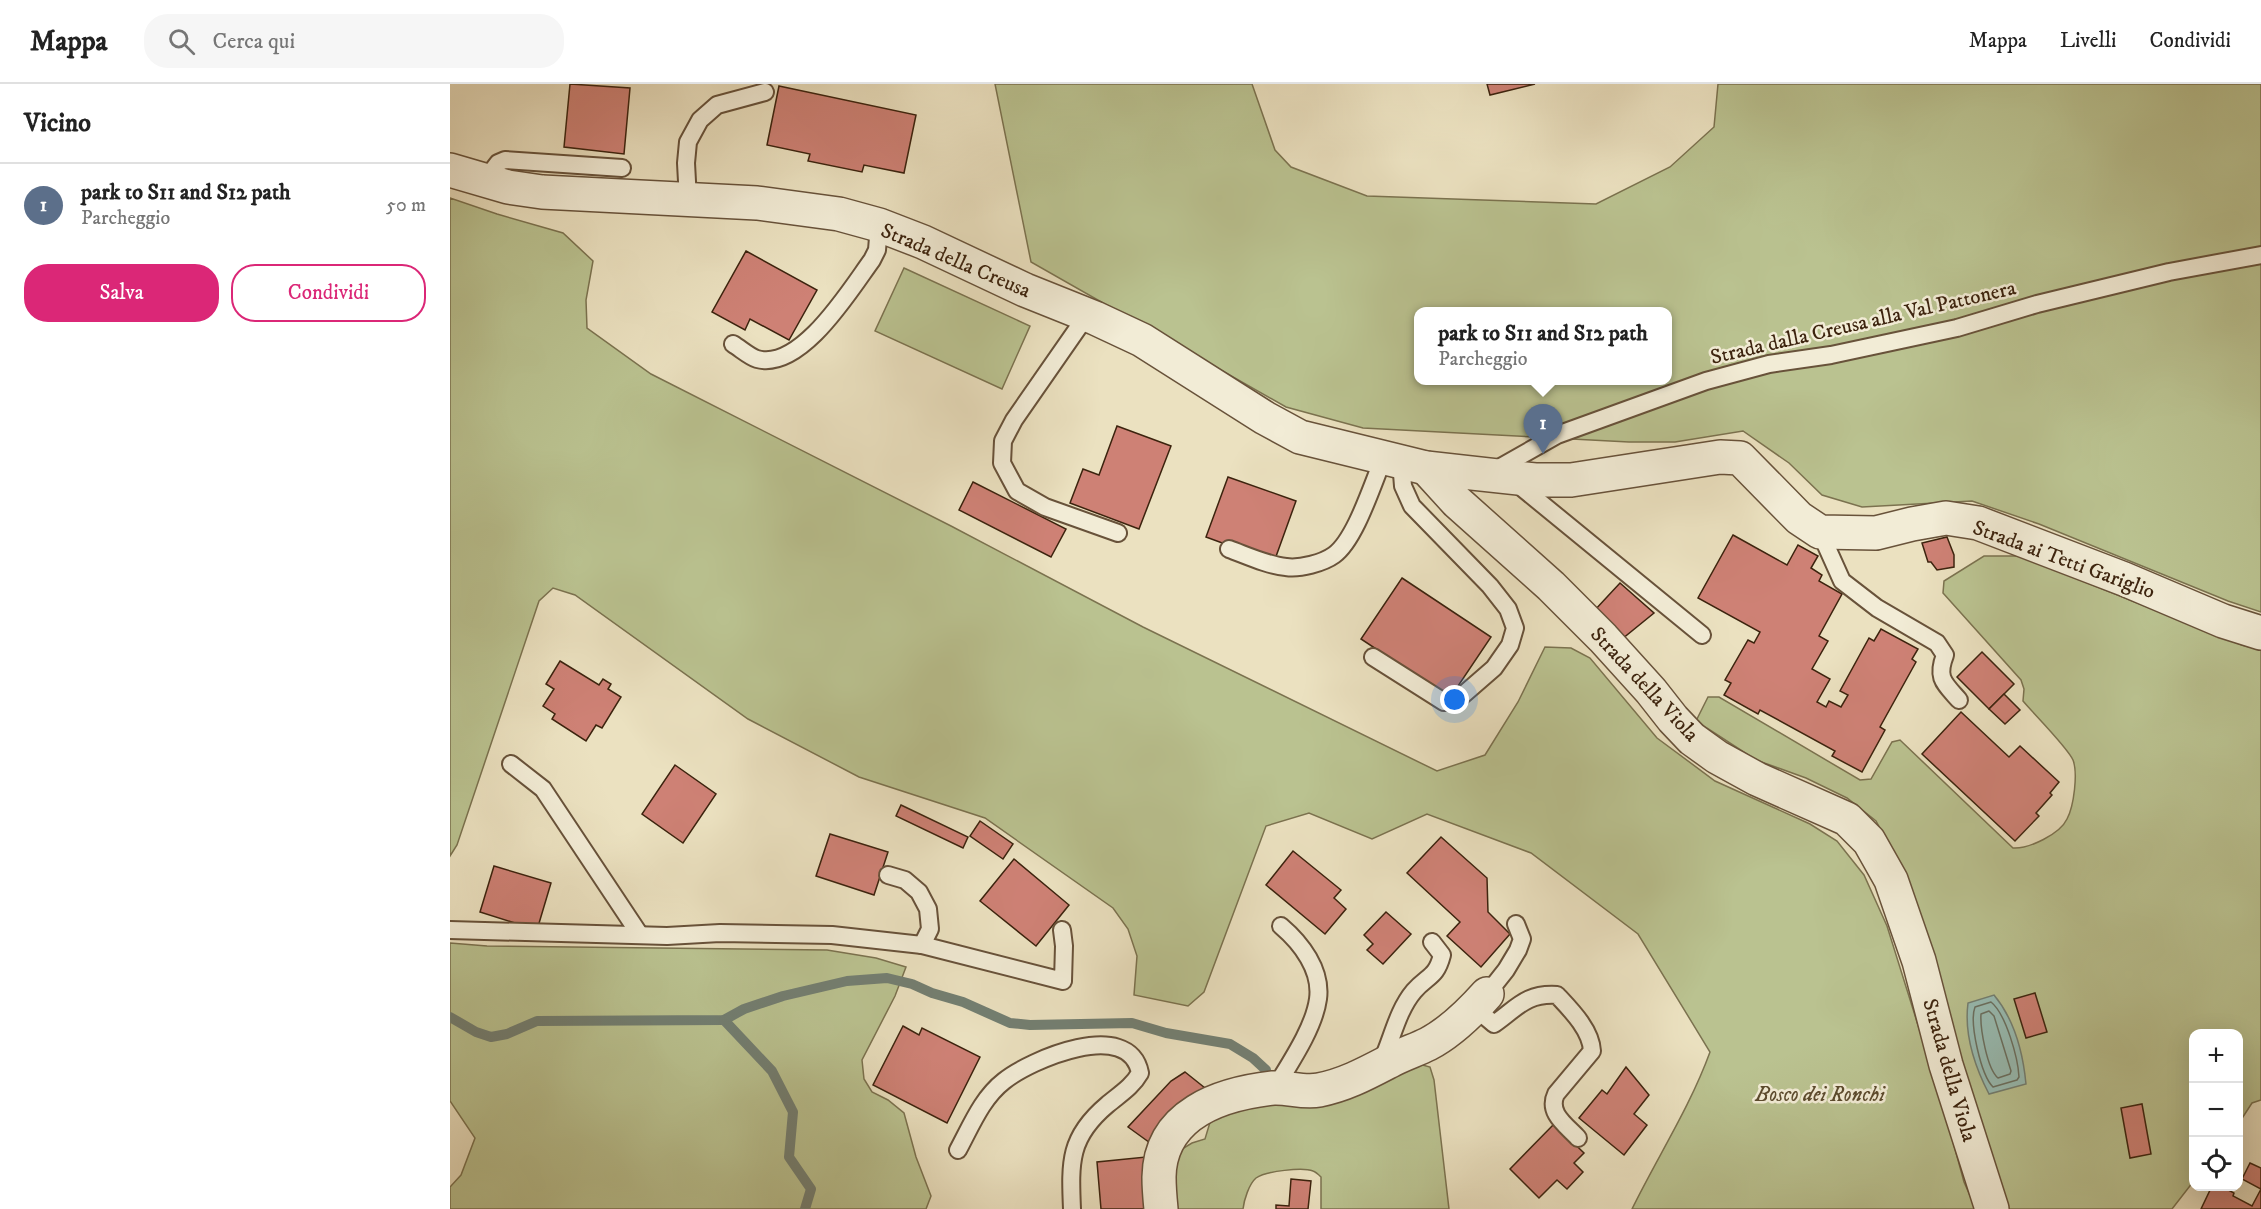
<!DOCTYPE html>
<html lang="it">
<meta charset="utf-8">
<style>
:root{--surface:#fff;--page:#f6f6f6;--text:#222;--muted:#767676;--line:#e0e0e0;--accent:#db2777}
body{margin:0;font-family:"IM FELL DW Pica",serif;background:var(--page);color:var(--text)}
.controls{position:absolute;right:18px;bottom:18px;display:grid;overflow:hidden;border-radius:12px;box-shadow:0 6px 24px #0002}
.controls button{width:54px;height:54px;display:grid;place-items:center;padding:0;border:0;border-bottom:2px solid var(--line);background:var(--surface);color:var(--text);font:30px sans-serif}
.you{position:absolute;left:1005px;top:616px;width:21px;height:21px;margin:-15px;border:4px solid #fff;border-radius:50%;background:#1a73e8;box-shadow:0 0 0 9px #1a73e833}
.badge{display:grid;place-items:center;width:39px;height:39px;border-radius:50%;background:var(--accent);color:#fff;font-size:20px;font-weight:700}
.pin{position:absolute;translate:-50% -50px;filter:drop-shadow(0 2px 3px #0008)}
.pin::after{content:'';position:absolute;top:32px;width:21px;height:18px;background:inherit;clip-path:polygon(0 0,100% 0,50% 100%)}
.popup{position:absolute;left:964px;top:223px;width:258px;height:78px;box-sizing:border-box;display:grid;place-content:center;border-radius:12px;background:var(--surface);filter:drop-shadow(0 2px 4px #0005);font-size:20px;white-space:nowrap;color:var(--muted)}
.popup b{font-size:22px;color:var(--text)}
.popup::after{content:'';position:absolute;left:50%;top:100%;margin-left:-12px;border:12px solid transparent;border-top-color:var(--surface)}
.list{margin:0;padding:0;list-style:none}
h2{display:flex;justify-content:space-between;align-items:center;height:78px;margin:0;padding:0 24px;font-size:26px}
h2 small{font-size:20px;font-weight:400;color:var(--muted)}
.list li{display:grid;grid-template-columns:39px 1fr auto;gap:18px;align-items:center;box-sizing:border-box;height:84px;padding:0 24px;border-top:2px solid var(--line)}
.list b{display:block;font-size:22px;white-space:nowrap}
.list p{margin:0;font-size:20px;white-space:nowrap;color:var(--muted)}
.list em{font-size:20px;font-style:normal;color:var(--muted)}
.actions{display:flex;gap:12px;padding:18px 24px}
.actions a{flex:1;padding:14px 0;border:2px solid var(--accent);border-radius:24px;text-align:center;font-size:21px;color:var(--accent)}
.actions .main{background:var(--accent);color:#fff}
.icon{flex:none;width:33px;height:33px;fill:none;stroke:currentColor;stroke-width:2;stroke-linecap:round;stroke-linejoin:round}
.map{position:relative;flex:none;width:1811px;height:1125px;overflow:hidden}
header{display:flex;align-items:center;gap:36px;box-sizing:border-box;height:84px;padding:0 30px;background:var(--surface);border-bottom:2px solid var(--line)}
header strong{font-size:28px}
nav{display:flex;gap:33px;margin-inline-start:auto;font-size:21px}
.search{width:420px;height:54px;background:var(--page);display:flex;align-items:center;gap:15px;box-sizing:border-box;padding:0 21px;border-radius:24px;color:var(--muted);font-size:22px}
main{display:flex}
aside{flex:1;background:var(--surface)}
.map>svg:first-child{display:block}
.green{fill:#bac290;stroke:#7b724f;stroke-width:1.5;fill-rule:evenodd}
.water{fill:#98bdb4;stroke:#737f72;stroke-width:1.5}
.lines{fill:none;stroke-linecap:round;stroke-linejoin:round}
.shore{stroke:#6a7061;stroke-width:1.5}
.stream{stroke:#737f72;stroke-width:10}
.building{fill:#ce8175;stroke:#3c230e;stroke-width:1.5}
.service-casing{stroke:#68523a;stroke-width:20}
.minor-casing{stroke:#68523a;stroke-width:36}
.service{stroke:#f2ecd6;stroke-width:16}
.minor{stroke:#f2ecd6;stroke-width:33}
.labels{text-anchor:middle;stroke-width:5;stroke-linejoin:round;paint-order:stroke}
.street-label{font-size:21px;fill:#3c230e;stroke:#f2ecd6}
.park-label{font-size:21px;font-style:italic;fill:#5c4b2e;stroke:#f2ecd6}
</style>
<header>
<strong>Mappa</strong>
<div class="search"><svg class="icon" aria-label="search" viewBox="0 0 24 24"><circle cx="10" cy="10" r="6"/><path d="M15 15l6 6"/></svg>Cerca qui</div>
<nav><a>Mappa</a><a>Livelli</a><a>Condividi</a></nav>
</header>
<main>
<aside>
<h2>Vicino<small></small></h2>
<ul class="list">
<li><span class="badge" style="background:#5c6f8a">1</span><div><b>park to S11 and S12 path</b><p>Parcheggio</p></div><em>50 m</em></li>
</ul>
<div class="actions"><a class="main">Salva</a><a>Condividi</a></div>
</aside>
<div class="map">
<svg width="1811" height="1125" viewBox="0 0 1811 1125">
<rect width="100%" height="100%" fill="#ebe1c0"/>
<filter id="stains"><feTurbulence type="fractalNoise" baseFrequency=".00333" numOctaves="4"/><feColorMatrix values="0 0 0 0 .2 0 0 0 0 .09 0 0 0 0 .02 0 0 0 .5 -.17"/></filter>
<radialGradient id="worn" r=".72"><stop offset=".6" stop-color="#630" stop-opacity="0"/><stop offset="1" stop-color="#630" stop-opacity=".3"/></radialGradient>
<g class="green">
<path d="M545,0H802L825,66L841,83L917,112L1146,120L1220,83L1264,43L1268,0H1811V528L1778,517L1589,440L1522,417L1412,423L1372,411L1339,379L1293,347L1225,358H1179L913,344L836,323L581,178ZM968,228H1218V296H968Z"/>
<path d="M0,114L47,130L113,149L143,177L136,216L137,244L201,290L501,442L693,543L987,687L1035,671L1068,618L1095,563L1121,564L1140,574L1207,654L1265,697L1360,740L1387,757L1414,791L1437,842L1493,1021L1514,1098L1526,1125H1182C1208,1072 1240,1023 1260,968L1188,850L1081,769L977,730L922,755L859,729L816,742L754,908L738,922L684,911L687,872L678,845L663,824L535,734L409,693L298,635L125,511L103,504L89,517L7,761L0,772Z"/>
<path d="M454,184L580,242L552,305L425,247Z"/>
<path d="M1534,472H1570L1792,561L1811,566V1016L1802,1019L1789,1039L1788,950H1744L1743,1098L1722,1125H1556L1445,772L1426,737L1397,714L1356,694L1306,676L1246,637L1258,613H1269L1410,696L1421,695L1442,658L1450,656L1563,764C1579,765 1610,750 1617,735C1624,722 1628,689 1623,676C1618,664 1583,629 1573,617L1574,605L1571,596L1493,509L1494,497Z"/>
<path d="M0,859L37,862L377,866L426,874L456,883L445,912L412,976L414,995L422,1008L438,1016L454,1029L466,1073L481,1112L476,1125H0V1103L11,1091L25,1054L0,1017Z"/>
<path d="M969,980L980,983L984,996L999,1125H871V1093C869,1091 866,1088 863,1087C853,1083 816,1087 806,1094C799,1100 794,1116 793,1125H722L727,1068L742,1059L755,1055L761,1035L775,1023Z"/>
</g>
<path class="water" d="M1544,911C1564,935 1573,969 1576,1000L1539,1010C1525,983 1514,950 1518,919Z"/>
<g class="lines">
<g class="shore">
<path d="M1541,918C1556,930 1568,974 1569,993L1567,996L1543,1003C1531,991 1519,939 1525,923Z"/>
<path d="M1539,927L1544,932L1561,987L1560,990L1548,994C1537,985 1530,944 1531,930Z"/>
</g>
<g class="stream">
<path d="M0,933L26,948L41,953L57,950L87,937L274,936L294,925L333,912L397,897L437,894L462,900L482,909L513,918L560,939L580,941L682,939L716,949L780,960L803,974L816,986"/>
<path d="M274,936L322,987L343,1028L339,1073L361,1105L355,1125"/>
</g>
</g>
<g class="building">
<path d="M120,0L180,4L174,70L114,63Z"/>
<path d="M1037,0H1085L1040,11Z"/>
<path d="M329,2L466,31L454,89L414,81L412,88L358,77L360,70L317,61Z"/>
<path d="M296,167L367,206L339,256L300,235L295,246L262,228Z"/>
<path d="M667,342L721,362L689,445L620,419L633,385L649,391Z"/>
<path d="M778,393L846,417L824,478L756,453Z"/>
<path d="M523,398L616,445L601,473L509,426Z"/>
<path d="M1283,451L1337,481L1348,461L1368,472L1361,484L1372,491L1369,497L1392,510L1369,552L1378,557L1362,585L1380,595L1367,618L1376,623L1379,617L1391,623L1398,611L1390,607L1419,554L1424,557L1431,545L1468,565L1462,575L1466,578L1430,643L1435,646L1412,688L1382,672L1385,667L1310,626L1308,630L1274,611L1281,599L1275,596L1298,556L1304,559L1310,548L1248,514Z"/>
<path d="M1497,453L1504,471V483L1487,486L1481,478H1478L1472,459Z"/>
<path d="M952,494L1041,553L1000,614L911,555Z"/>
<path d="M1170,499L1204,529L1172,555L1144,527Z"/>
<path d="M1532,568L1564,600L1539,625L1507,593Z"/>
<path d="M110,577L149,601L153,595L161,600L158,605L171,613L152,644L146,641L136,657L102,635L105,630L93,622L104,605L96,600Z"/>
<path d="M1554,610L1570,626L1555,640L1539,625Z"/>
<path d="M1511,628L1559,673L1570,662L1609,698L1600,709L1602,711L1586,729L1589,732L1565,757L1472,670Z"/>
<path d="M225,681L266,710L233,759L192,730Z"/>
<path d="M451,721L518,753L513,764L446,732Z"/>
<path d="M530,737L563,760L553,775L520,752Z"/>
<path d="M380,750L438,768L424,811L366,792Z"/>
<path d="M991,753L1037,794L1038,828L1060,850L1031,883L997,852L1010,838L957,789Z"/>
<path d="M843,767L891,806L884,814L896,825L875,850L816,801Z"/>
<path d="M564,775L619,821L586,862L530,817Z"/>
<path d="M44,782L101,799L87,846L30,828Z"/>
<path d="M936,828L961,850L933,880L917,866L923,860L914,851Z"/>
<path d="M1585,909L1597,948L1576,954L1564,915Z"/>
<path d="M453,942L469,951L472,944L530,973L497,1039L423,1001Z"/>
<path d="M1176,983L1199,1011L1184,1030L1197,1041L1174,1071L1129,1034L1152,1006L1157,1010Z"/>
<path d="M735,988L755,1004L740,1017L703,1061L678,1043L721,997Z"/>
<path d="M1692,1020L1701,1070L1680,1074L1671,1024Z"/>
<path d="M1104,1040L1134,1069L1124,1079L1133,1088L1117,1105L1107,1096L1089,1114L1060,1085Z"/>
<path d="M696,1073L701,1125H651L647,1078Z"/>
<path d="M1800,1079L1811,1084V1125H1751L1762,1102H1771L1784,1109L1783,1112L1802,1122L1811,1105L1792,1095Z"/>
<path d="M841,1095L861,1097L858,1125H826V1121L839,1122Z"/>
</g>
<g class="lines">
<g class="service-casing">
<g id="service">
<path d="M35,96L48,79L55,76L172,84"/>
<path d="M238,116L236,79L238,58L250,36L267,21L315,8"/>
<path d="M637,231L564,336L553,357L552,379L567,407L595,423L668,449"/>
<path d="M283,260C291,265 300,273 307,275C351,287 400,206 422,176L427,166L429,141"/>
<path d="M1042,388L1107,351L1256,297L1319,280L1381,271L1507,244L1587,220L1719,188L1811,171"/>
<path d="M1065,398L1252,551"/>
<path d="M1370,448L1392,497L1427,524L1487,559L1495,571C1486,594 1494,599 1509,616"/>
<path d="M779,465C798,472 817,481 836,483C850,485 873,479 884,471C906,455 923,398 934,373"/>
<path d="M923,573L994,618L1006,617L1044,584L1060,561L1065,544L1058,525L1040,502L962,422L953,402L951,377"/>
<path d="M61,680L93,705L190,851"/>
<path d="M438,791L455,796L469,808L478,825L480,845L472,861"/>
<path d="M0,846L217,852L270,849L382,851L472,861L613,897L614,862L612,846"/>
<path d="M1037,910L1056,886L1068,866L1072,855L1066,840"/>
<path d="M1025,924L1044,940C1067,924 1076,909 1107,911C1121,926 1141,946 1142,967L1106,1010C1097,1029 1116,1041 1128,1054"/>
<path d="M931,979C942,956 947,927 964,907C978,891 986,894 992,871L982,858"/>
<path d="M825,1004C840,979 864,944 868,915C872,886 851,859 831,842"/>
<path d="M508,1066C521,1042 532,1014 554,997C580,976 679,933 690,989C682,1003 670,1010 657,1021C619,1053 620,1078 622,1125"/>
</g>
</g>
<g class="minor-casing">
<g id="minor">
<path d="M0,86L58,103L92,108L307,119L389,130L429,141L473,158L575,206L645,234L692,256L815,334L850,353L976,384L1085,396H1121L1270,373L1290,374L1349,434L1370,448L1426,449L1462,440L1496,434L1528,439L1674,495L1773,537L1811,549"/>
<path d="M976,384L1007,418L1101,502L1153,554L1201,607L1223,635L1242,655L1267,673L1307,695L1397,735L1419,757L1441,796L1469,877L1496,981L1542,1125"/>
<path d="M711,1125C710,1115 709,1104 709,1093C710,1030 770,1010 823,1004C838,1003 853,1009 869,1006C895,1001 917,989 940,977C953,970 966,966 978,960C1001,948 1020,929 1037,910"/>
</g>
</g>
<use href="#service" class="service"/>
<use href="#minor" class="minor"/>
</g>
<g class="labels">
<g class="street-label">
<text transform="translate(506 176) rotate(23)" y="7">Strada della Creusa</text>
<text transform="translate(1413 238) rotate(-13)" y="7">Strada dalla Creusa alla Val Pattonera</text>
<text transform="translate(1614 475) rotate(20)" y="7">Strada ai Tetti Gariglio</text>
<text transform="translate(1195 600) rotate(47)" y="7">Strada della Viola</text>
<text transform="translate(1500 986) rotate(74)" y="7">Strada della Viola</text>
</g>
<g class="park-label">
<text x="1370" y="1017">Bosco dei Ronchi</text>
</g>
</g>
<rect width="100%" height="100%" filter="url(#stains)"/>
<rect width="100%" height="100%" fill="url(#worn)"/>
</svg>
<div class="controls">
<button>+</button>
<button>−</button>
<button><svg class="icon" aria-label="locate" viewBox="0 0 24 24"><circle cx="12" cy="12" r="6"/><path d="M12 2v4M12 18v4M2 12h4M18 12h4"/></svg></button>
</div>
<div class="you"></div>
<div class="pin badge" style="left:1093px;top:370px;background:#5c6f8a">1</div>
<div class="popup"><b>park to S11 and S12 path</b>Parcheggio</div>
</div>
</main>
